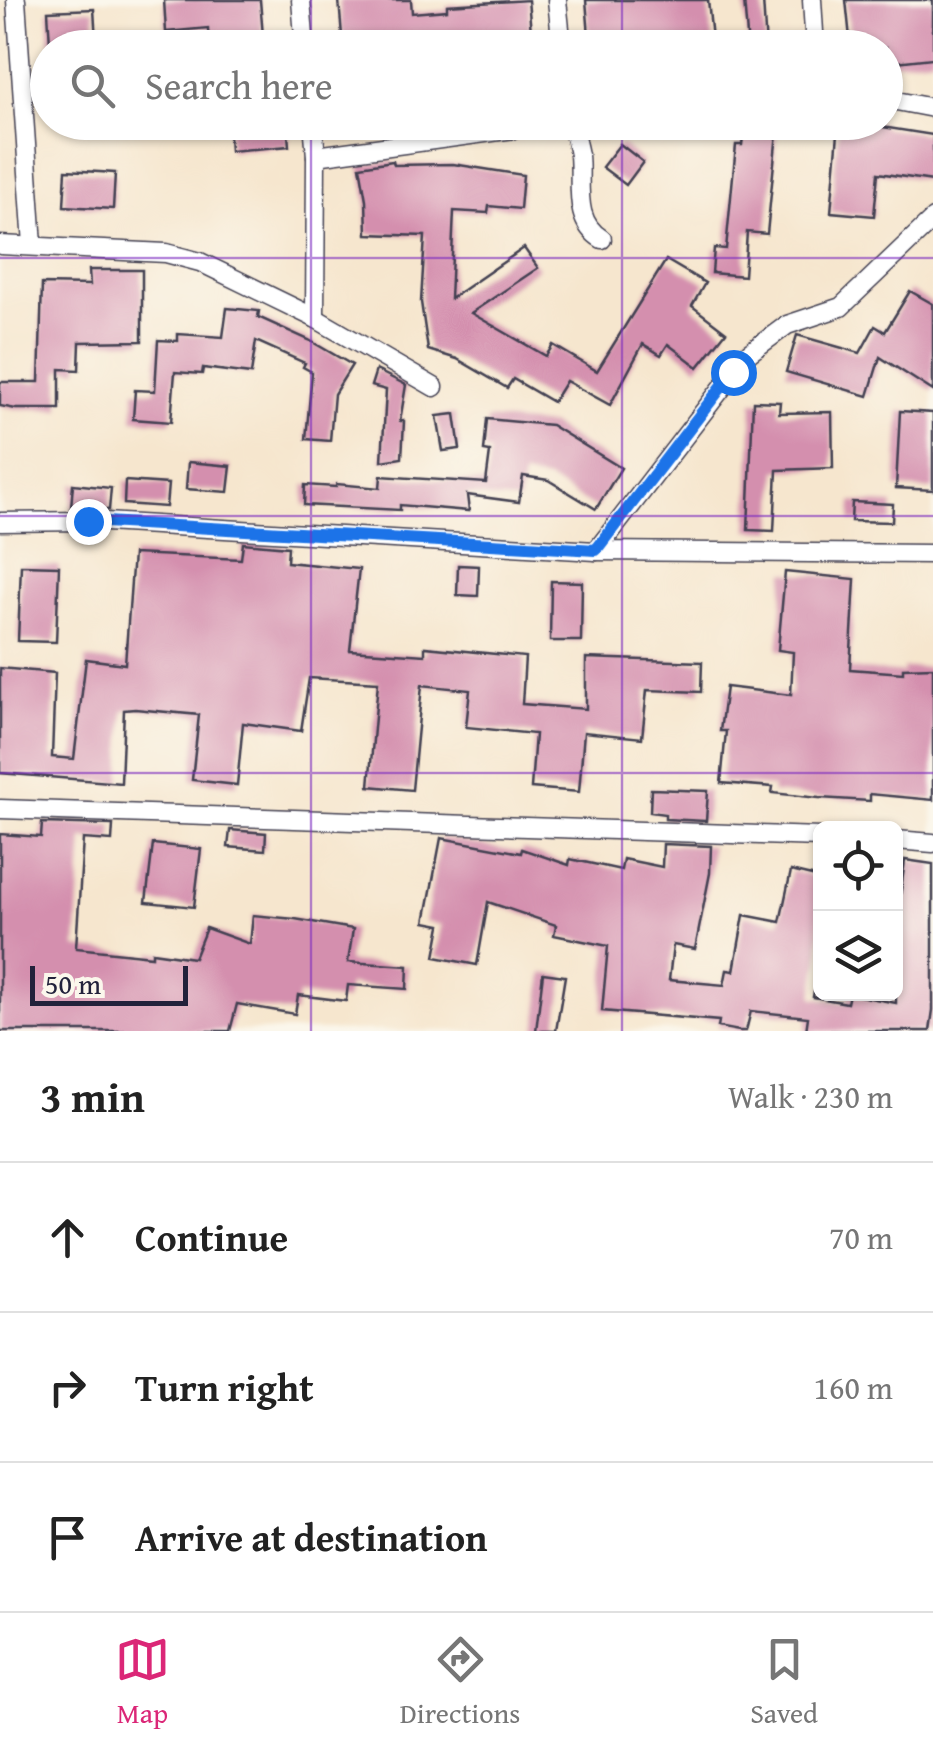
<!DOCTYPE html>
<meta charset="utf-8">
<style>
:root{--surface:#fff;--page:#f6f6f6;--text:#222;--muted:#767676;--line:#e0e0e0;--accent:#db2777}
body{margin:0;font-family:"Gentium Book Plus",serif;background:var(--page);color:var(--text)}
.controls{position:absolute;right:30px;bottom:30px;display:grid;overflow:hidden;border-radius:15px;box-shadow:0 2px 8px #0004}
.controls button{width:90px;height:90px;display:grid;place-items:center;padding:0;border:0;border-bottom:2px solid var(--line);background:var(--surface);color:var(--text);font:50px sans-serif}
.scale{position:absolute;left:30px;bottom:25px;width:158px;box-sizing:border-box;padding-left:10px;border:5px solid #22223b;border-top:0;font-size:28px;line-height:35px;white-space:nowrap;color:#22223b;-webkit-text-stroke:8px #fbf7ec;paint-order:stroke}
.stop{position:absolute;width:30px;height:30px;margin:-22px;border:8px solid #1a73e8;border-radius:50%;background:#fff}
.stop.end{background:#1a73e8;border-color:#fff;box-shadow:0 2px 10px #0008}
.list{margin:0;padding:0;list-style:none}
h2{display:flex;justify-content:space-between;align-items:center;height:130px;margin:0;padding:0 40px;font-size:42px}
h2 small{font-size:32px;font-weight:400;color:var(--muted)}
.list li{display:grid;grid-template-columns:65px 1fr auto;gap:30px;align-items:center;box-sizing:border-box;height:150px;padding:0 40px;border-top:2px solid var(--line)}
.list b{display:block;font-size:38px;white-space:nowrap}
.list em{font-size:32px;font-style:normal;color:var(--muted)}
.icon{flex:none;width:55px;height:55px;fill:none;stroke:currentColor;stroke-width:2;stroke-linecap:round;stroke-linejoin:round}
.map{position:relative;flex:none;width:933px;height:1031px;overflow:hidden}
.search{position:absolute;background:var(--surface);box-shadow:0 2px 8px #0004;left:30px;right:30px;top:30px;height:110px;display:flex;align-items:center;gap:25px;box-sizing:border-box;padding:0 35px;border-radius:55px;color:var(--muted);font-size:38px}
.sheet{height:580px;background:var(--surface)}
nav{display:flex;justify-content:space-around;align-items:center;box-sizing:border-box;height:140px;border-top:2px solid var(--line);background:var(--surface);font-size:28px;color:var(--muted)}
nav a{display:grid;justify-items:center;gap:5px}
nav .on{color:var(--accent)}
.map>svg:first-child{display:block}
.building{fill:#d48fae}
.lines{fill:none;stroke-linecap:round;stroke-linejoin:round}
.street-casing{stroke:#423f51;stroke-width:21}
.street{stroke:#fff;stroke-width:18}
.route{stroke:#1a73e8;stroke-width:12}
.grid{fill:none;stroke:#7b2cbf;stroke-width:2.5;stroke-opacity:0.55}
</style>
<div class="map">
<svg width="933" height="1031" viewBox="0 0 933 1031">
<rect width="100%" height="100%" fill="#fbf7ec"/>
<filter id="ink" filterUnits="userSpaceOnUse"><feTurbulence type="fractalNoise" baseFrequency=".01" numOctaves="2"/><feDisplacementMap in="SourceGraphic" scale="20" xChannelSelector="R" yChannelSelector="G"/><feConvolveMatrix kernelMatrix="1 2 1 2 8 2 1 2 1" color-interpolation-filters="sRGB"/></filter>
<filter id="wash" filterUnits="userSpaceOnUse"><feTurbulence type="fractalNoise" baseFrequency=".0048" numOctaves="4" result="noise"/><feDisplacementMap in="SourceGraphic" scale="40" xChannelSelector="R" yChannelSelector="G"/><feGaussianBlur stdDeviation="2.25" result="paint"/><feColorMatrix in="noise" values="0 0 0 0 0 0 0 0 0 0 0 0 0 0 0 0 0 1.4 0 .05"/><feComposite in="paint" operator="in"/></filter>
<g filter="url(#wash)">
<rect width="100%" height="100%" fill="#f6e6ce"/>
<g id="blocks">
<g class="building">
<path d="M164,0H260L264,48H209L208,28L166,32Z"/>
<path d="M339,0H411L412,13L447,10V5L528,0L531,32L434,39L435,48H343Z"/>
<path d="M586,0H708L713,48H590Z"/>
<path d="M744,0H763L766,48H748Z"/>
<path d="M846,0H933V58L886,63V48H851Z"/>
<path d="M94,9L96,41L50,44L48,11Z"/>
<path d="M228,122H287L289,146L230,151Z"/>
<path d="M745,122H778L767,234L747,232L744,276L712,273L714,248L726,249L736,145H742Z"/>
<path d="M839,122H882V127L933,135V181L878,173L874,216L831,212Z"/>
<path d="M620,144L643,162L626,185L602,167Z"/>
<path d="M393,161L394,165L453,164L523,175L520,209L489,206L488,213L454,211L450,299L524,248L538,268L471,313L546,356L553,345L597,371L666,260L705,283L692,306L726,332L698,367L668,344L661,355L643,344L610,405L566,381L553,402L513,379L507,388L457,359L428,350L421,302L425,236L367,234L366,200L360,166Z"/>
<path d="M66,170L115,173L113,209L64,206Z"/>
<path d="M89,270H142V341L80,342L79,370L60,369V409H16L0,406V382H39L42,284L90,285Z"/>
<path d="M910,291L933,304V391L880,357L868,396L786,372L797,335L860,353L875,326L885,332Z"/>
<path d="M227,308L259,311L258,317L309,340L352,365L334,394L330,441L306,439L312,372L303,367L305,363L256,341L251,374L203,368L202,374L175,372L171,422L133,419L135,390L155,391L158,340L178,341V334L223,337Z"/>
<path d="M376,370L406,385L400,421H404L402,458L382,461L386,390L371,386Z"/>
<path d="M753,401L780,402L779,413L832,412L833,468L777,470L774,531L748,530Z"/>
<path d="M900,411L933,413V490L896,488Z"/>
<path d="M455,414L460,449L443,451L437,416Z"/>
<path d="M487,419L551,425L621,468L596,509L548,480L523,476L519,502L467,495L469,511L400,505V510L304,505L305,485L336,487L337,484L380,488L381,476L486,483L490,452L484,451Z"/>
<path d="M188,462L231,466L228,492L186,489Z"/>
<path d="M125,481L168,484L166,507L124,504Z"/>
<path d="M73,484L111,488L109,510L71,508Z"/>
<path d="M852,502L893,504L892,522L851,521Z"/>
<path d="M243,543L288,547L287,562L359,569L350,650L425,655V647L525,657L522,704L586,709V658L702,662L701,692L647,690L642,738L584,732L579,792L531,788L535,734L466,727L470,690L422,685L412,790L369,786L378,682L309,678L301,731L243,723L237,785L192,780L199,715L135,709L124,710L121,783L0,773V668L55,673L52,757L74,759L86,659L125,664L133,554L241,559Z"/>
<path d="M21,565L59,566L56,642L18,641Z"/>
<path d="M458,565L479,566L478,596L457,595Z"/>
<path d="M785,572L855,579L850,669L903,673V668L933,667V800L870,794V801L819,798L772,793L773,787L721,783L726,731H720L726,687L791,695L793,652L778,650Z"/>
<path d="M551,581L582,582L581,641H550Z"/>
<path d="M651,789L708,791L706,821L665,819V814L650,812Z"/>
<path d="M42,823L113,825L112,841L83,839L76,948L152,956V952L194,958L206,928L250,944L253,915L295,919L353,929L348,962L408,966L407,989L348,985L346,1001L298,995L295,1014L237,1004L230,1031H0V834L41,837Z"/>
<path d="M230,830L266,833L265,850L228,847Z"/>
<path d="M441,838L521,853L522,849L569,865L570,859L621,870L623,859L662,867L663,844L711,846L710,873L695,949L673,945L669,980L724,985L727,970L734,971L744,915L780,922L791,871L820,878V954L813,997L847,1003L849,994L896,1003V927L905,860L933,864V1010L930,1031H806L808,1017L751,1011L746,1031H739L718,1027L719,1021L602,1011L608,946L554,935L556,925L488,902L477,965L435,957L441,925L425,922Z"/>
<path d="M153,844L201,849L194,907L146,902Z"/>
<path d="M543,973L565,976L556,1031H536Z"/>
</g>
</g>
</g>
<g filter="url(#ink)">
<use href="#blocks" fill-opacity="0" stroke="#423f51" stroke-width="2.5"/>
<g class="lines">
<g class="street-casing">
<g id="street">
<path d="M16,0L33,245"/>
<path d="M301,0L305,48"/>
<path d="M557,0L562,48"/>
<path d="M812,0L815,48"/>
<path d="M886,99L933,108"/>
<path d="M313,122L316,156L315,318"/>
<path d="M571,122C574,133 577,144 579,155C582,185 572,221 602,239"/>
<path d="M316,156L567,122"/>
<path d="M0,245L166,253L200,262L315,318L434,387"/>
<path d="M0,522L88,521L596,551L933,554"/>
<path d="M596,551L749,353L787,325L841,307L933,219"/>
<path d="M0,809L820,837"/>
<path d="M896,840L933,843"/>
</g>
</g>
<use href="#street" class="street"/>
</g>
</g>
<g class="lines" filter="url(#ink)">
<path class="route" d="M88,521L596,550L733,372"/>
</g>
<path class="grid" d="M311,0V48M622,0V48M311,122V1031M622,122V1031M0,258H933M0,516H933M0,773H933"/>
</svg>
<div class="controls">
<button><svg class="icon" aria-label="locate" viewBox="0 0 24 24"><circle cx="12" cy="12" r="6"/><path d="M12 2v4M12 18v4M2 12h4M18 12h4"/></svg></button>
<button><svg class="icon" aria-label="layers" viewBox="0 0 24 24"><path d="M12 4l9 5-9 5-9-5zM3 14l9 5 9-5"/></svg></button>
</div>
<div class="scale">50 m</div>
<div class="stop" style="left:733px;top:372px"></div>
<div class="stop end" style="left:88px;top:521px"></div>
<div class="search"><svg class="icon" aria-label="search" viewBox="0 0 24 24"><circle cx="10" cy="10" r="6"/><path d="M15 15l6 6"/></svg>Search here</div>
</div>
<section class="sheet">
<h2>3 min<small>Walk · 230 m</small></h2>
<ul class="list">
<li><svg class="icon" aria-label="ahead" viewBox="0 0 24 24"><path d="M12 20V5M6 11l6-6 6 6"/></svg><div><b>Continue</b></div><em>70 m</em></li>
<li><svg class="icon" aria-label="right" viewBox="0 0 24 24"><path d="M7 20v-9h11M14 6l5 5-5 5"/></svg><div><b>Turn right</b></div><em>160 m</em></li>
<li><svg class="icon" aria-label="arrive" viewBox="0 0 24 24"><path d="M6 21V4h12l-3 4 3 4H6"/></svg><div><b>Arrive at destination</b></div></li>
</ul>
</section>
<nav>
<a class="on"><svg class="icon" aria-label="map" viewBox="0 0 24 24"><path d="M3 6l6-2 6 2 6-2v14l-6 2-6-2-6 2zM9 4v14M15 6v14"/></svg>Map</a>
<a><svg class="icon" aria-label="directions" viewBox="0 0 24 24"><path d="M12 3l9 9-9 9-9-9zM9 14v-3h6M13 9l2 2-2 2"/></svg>Directions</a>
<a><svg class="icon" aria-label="saved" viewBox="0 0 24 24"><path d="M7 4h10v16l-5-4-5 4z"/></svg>Saved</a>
</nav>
